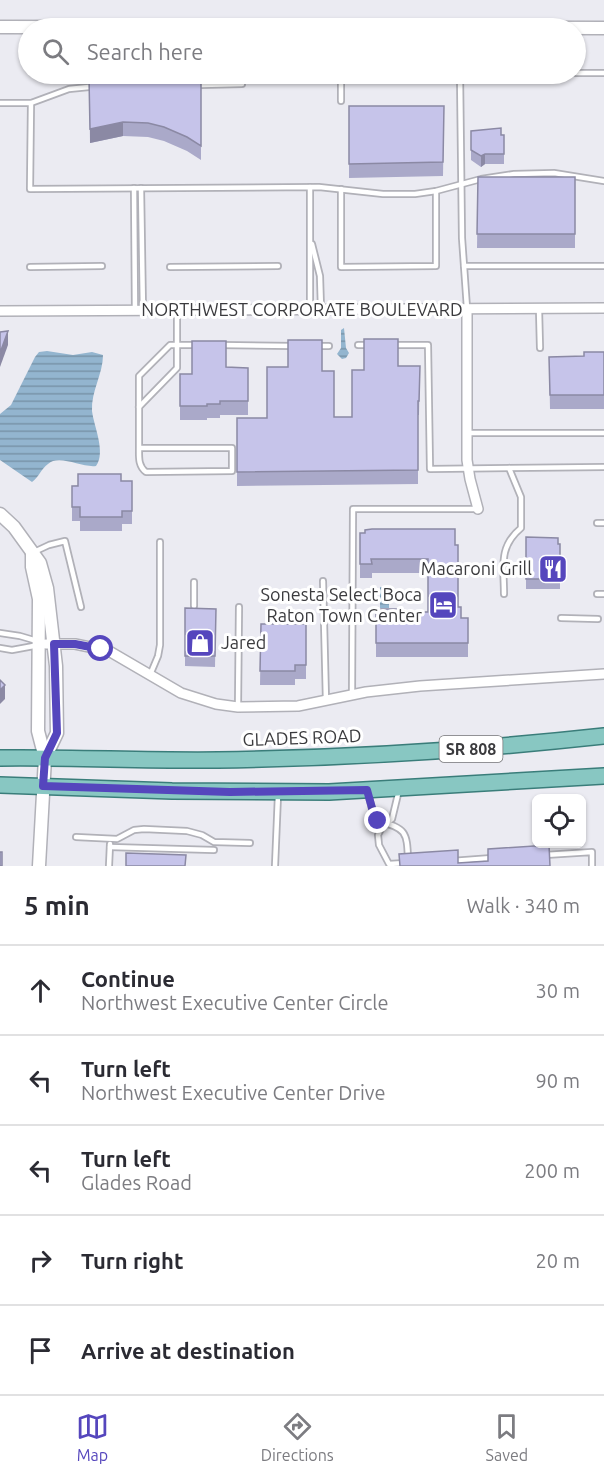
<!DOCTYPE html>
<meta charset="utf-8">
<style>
:root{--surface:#fff;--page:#f2f2f3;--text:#2b2b33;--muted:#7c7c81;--line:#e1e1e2;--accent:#5546bd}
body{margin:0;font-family:Ubuntu,sans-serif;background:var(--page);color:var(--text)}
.controls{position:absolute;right:18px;bottom:18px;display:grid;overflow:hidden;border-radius:9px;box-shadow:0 2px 4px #0004}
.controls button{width:54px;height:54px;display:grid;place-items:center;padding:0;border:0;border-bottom:2px solid var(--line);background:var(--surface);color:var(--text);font:30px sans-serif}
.stop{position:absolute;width:18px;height:18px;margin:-14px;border:4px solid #5546bd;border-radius:50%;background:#fff}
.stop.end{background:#5546bd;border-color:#fff;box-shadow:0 2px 6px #0008}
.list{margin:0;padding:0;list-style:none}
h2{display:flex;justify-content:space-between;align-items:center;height:78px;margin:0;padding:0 24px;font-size:26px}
h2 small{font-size:20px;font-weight:400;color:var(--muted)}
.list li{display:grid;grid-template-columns:39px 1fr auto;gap:18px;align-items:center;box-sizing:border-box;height:90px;padding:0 24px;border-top:2px solid var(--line)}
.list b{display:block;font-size:22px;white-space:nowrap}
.list p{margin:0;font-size:20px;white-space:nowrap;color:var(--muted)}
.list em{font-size:20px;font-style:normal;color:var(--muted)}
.icon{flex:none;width:33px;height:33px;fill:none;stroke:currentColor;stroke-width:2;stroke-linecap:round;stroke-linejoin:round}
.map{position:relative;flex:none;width:604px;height:866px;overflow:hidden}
.search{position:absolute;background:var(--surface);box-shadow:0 2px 4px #0004;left:18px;right:18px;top:18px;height:66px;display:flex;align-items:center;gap:15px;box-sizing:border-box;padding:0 21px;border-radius:33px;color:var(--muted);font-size:22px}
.sheet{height:528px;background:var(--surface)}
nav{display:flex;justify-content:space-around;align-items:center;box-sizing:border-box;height:84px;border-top:2px solid var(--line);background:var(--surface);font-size:16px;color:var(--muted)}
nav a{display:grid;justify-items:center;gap:3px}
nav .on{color:var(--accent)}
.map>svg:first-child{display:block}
.water{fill:url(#water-rules)}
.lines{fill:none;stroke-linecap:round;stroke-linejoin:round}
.service-casing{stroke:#b1b1b8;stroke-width:8}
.minor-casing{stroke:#b1b1b8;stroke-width:12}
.tertiary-casing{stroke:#b1b1b8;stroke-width:15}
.primary-casing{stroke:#3a7d7a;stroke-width:18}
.service{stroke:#fff;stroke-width:4.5}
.minor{stroke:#fff;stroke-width:9}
.tertiary{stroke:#fff;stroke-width:12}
.primary{stroke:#88c7c2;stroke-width:15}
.wall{fill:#aaa9c9}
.shaded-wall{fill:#8b89a4}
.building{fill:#c6c4ea;stroke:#8b89a4;stroke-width:1.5}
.route{stroke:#5546bd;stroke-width:8}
.labels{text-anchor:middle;stroke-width:6;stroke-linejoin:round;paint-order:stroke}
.shield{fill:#fff;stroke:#767678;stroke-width:1.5}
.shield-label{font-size:16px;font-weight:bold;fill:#3b3b3e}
.street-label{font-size:18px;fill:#3b3b3e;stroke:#fff}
.poi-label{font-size:18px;fill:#3b3b3e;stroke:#fff;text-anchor:end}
</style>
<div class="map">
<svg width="604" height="866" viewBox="0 0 604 866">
<defs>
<pattern id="water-rules" width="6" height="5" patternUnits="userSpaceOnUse" patternTransform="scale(1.5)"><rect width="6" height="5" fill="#93b5cf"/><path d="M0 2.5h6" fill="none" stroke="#7994a9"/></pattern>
</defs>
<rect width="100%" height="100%" fill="#ebebf2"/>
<g class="water">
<path d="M344,328L346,348L349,353L346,358L342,359L337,354L341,348V330Z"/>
<path d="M47,351L73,355L92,352L103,355C103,374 91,391 92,411C94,427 106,452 96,466C82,468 59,454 48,464C41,469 39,477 32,482L0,460V414L11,405L35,357L39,352Z"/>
<rect x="380" y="587" width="9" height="21"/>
</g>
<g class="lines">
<g class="service-casing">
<g id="service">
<path d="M576,73H604"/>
<path d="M242,74H438"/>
<path d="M341,74V101"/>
<path d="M460,74L462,238L467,308"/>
<path d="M201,85L242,84"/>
<path d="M0,103H31L69,89L89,87"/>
<path d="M31,103L30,189L319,187L383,194H415L436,191L481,179L514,174L554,173L604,181"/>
<path d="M310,187V310"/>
<path d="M134,188L135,311"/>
<path d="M141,188L143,311"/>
<path d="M341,189V267L436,266V191"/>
<path d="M312,244L320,276L321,309"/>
<path d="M464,266H604"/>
<path d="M30,267L102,266"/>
<path d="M170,267L278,266"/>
<path d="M539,309L540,348"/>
<path d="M220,345L293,346"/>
<path d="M358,345H370"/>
<path d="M393,345H428L430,469L604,467"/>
<path d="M316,346H329"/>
<path d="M139,407L177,368V310"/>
<path d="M467,433H604"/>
<path d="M139,448H232V471L146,472C138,466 139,457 139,448V376L170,345H197"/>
<path d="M597,523H604"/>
<path d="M34,552L49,545L65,541L81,607"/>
<path d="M323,581L326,701"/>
<path d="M504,594C504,567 498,547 521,528V497L509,468"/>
<path d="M597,594H604"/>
<path d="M194,606V582"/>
<path d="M561,618L598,619"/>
<path d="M0,633L20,636L37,641"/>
<path d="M0,648L12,650L39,645"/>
<path d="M150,675L158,656L160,645V542"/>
<path d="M352,694L353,509H477"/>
<path d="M238,706L239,607"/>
<path d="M399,790L392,819L382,827L378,835L379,845L389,864L405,863"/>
<path d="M368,793L372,809L378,821C406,828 407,832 408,859"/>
<path d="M76,837L117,839L134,830L144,829L187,831L202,835L214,842L250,843"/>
<path d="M110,847L214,850"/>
<path d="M545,855L592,852V866"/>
<path d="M452,861L492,858"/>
<path d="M109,866L110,844"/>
<path d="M275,866L278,795"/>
</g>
</g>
<g class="minor-casing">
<g id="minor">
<path d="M467,309V460L470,479L478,509"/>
<path d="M0,311L604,308"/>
<path d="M46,644H75L109,651L181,693L216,704L238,707L298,706L366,692L420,686L604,674"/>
</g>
</g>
<g class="tertiary-casing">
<g id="tertiary">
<path d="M0,27L604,28"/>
<path d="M0,514L14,527L40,563L47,588L56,666L57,733L45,758"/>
<path d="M32,554V567L39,599L38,731L45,758L39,866"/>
</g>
</g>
<g class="primary-casing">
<g id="primary">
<path d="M0,758C73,757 146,761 218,760C347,758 476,750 604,736"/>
<path d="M0,785L172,791L329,792L604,776"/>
</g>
</g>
<use href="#service" class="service"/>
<use href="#minor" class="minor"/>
<use href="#tertiary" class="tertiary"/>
<use href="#primary" class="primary"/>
</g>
<g class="wall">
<path d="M89,74H201V160L187,151L164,141L148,137L123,136L90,143Z"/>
<path d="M349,106H444L443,176L349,178Z"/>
<path d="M471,131L504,135V164H485L481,167L471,160Z"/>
<path d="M478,177H575V248H477Z"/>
<path d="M604,352V409H550L549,357L584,356Z"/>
<path d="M398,366H420L419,415H418V484L237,486V418H267L322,371L334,417H352L364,370Z"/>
<path d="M226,367L248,368V415H220V418H207V420H180V374H192Z"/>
<path d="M121,481H132V524H122V531H80V521H72V486Z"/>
<path d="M360,533L455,545L458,607L461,618H468V657H376V609L400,612H428V573H372V578H360Z"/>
<path d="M526,537L560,544V589H526Z"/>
<path d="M185,608L216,609L215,667L185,666Z"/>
<path d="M261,624H306V679H295V685H260Z"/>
</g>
<g class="shaded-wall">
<path d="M123,122V136L90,143V129Z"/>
<path d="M485,154V164L481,167V156Z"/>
<path d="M8,331V345L0,367V353Z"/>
<path d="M5,685V699L0,704V690Z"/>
</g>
<g class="building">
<path d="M93,74H197L201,76V146L187,137L164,127L148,123L123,122L90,129L89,78Z"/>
<path d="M349,106H444L443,162L349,164Z"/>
<path d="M501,128V135H504V154H485L481,156L471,150V131Z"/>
<path d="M478,177H575V234H477Z"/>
<path d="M8,331L0,353V332Z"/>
<path d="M364,339H398V366H420L419,401H418V470L237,472V418H267V367H288V340H322V371H334V417H352V370H364Z"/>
<path d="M192,341H226V367L248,368V401H220V404H207V406H180V374H192Z"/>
<path d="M584,352H604V395H550L549,357L584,356Z"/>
<path d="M78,474H121V481H132V511H122V517H80V507H72V486H78Z"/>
<path d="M372,529H455V545H458V607H461V618H468V643H376V609H400V612H428V559H371L372,564H360V533H365V530Z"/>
<path d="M526,537L558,538V544H560V579H526Z"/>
<path d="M185,608L216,609L215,656H185Z"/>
<path d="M261,624H306V665H295V671H260Z"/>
<path d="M0,680L5,685L0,690Z"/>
<path d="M549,845L550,866H400L399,854L458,850V863L488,861V849Z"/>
<rect x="0" y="852" width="2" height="14"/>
<path d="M126,853L186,855L185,866H126Z"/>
</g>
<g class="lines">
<path class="route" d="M101,649L75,644H54L57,733L45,758L43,786L230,792L367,790L372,808L378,821"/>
</g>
<defs>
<g id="restaurant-square" transform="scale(1.5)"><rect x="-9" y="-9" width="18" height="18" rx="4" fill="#5546bd" stroke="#fff"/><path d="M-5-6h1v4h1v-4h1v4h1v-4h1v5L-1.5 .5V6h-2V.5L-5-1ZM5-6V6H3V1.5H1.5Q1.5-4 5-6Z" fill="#fff"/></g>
<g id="hotel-square" transform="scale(1.5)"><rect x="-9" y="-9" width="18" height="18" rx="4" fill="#5546bd" stroke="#fff"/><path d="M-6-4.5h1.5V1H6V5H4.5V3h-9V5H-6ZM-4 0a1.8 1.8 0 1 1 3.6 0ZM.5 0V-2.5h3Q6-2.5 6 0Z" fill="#fff"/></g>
<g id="shop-square" transform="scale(1.5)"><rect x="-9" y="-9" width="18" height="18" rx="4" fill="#5546bd" stroke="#fff"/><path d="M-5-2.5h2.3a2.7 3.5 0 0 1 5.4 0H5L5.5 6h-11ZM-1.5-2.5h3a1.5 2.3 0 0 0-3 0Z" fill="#fff"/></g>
</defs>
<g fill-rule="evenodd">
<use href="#restaurant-square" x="553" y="569"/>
<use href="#hotel-square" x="443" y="605"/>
<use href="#shop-square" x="200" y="643"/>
</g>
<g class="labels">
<rect class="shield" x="439.5" y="736" width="63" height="26" rx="4.5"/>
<g class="shield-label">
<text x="471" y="755">SR 808</text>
</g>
<g class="street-label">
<text x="302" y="316">NORTHWEST CORPORATE BOULEVARD</text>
<text transform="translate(302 738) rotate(-2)" y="6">GLADES ROAD</text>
</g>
<g class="poi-label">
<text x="532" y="575">Macaroni Grill</text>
<text x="422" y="601">Sonesta Select Boca<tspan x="422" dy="21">Raton Town Center</tspan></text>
<text x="221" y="649" text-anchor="start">Jared</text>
</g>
</g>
</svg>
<div class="controls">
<button><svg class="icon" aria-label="locate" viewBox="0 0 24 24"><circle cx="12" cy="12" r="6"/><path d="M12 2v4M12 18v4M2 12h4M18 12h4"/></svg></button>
</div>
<div class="stop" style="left:101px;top:649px"></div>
<div class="stop end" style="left:378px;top:821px"></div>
<div class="search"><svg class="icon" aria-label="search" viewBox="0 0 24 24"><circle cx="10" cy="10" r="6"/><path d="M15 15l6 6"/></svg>Search here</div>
</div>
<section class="sheet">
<h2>5 min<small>Walk · 340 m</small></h2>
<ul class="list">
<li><svg class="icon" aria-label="ahead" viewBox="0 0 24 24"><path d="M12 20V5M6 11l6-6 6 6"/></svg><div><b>Continue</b><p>Northwest Executive Center Circle</p></div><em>30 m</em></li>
<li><svg class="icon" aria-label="left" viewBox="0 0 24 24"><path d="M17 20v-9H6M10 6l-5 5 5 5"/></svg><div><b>Turn left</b><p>Northwest Executive Center Drive</p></div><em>90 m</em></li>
<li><svg class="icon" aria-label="left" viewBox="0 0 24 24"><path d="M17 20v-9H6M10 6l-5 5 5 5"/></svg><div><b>Turn left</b><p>Glades Road</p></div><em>200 m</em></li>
<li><svg class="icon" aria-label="right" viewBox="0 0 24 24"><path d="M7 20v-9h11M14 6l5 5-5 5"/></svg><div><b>Turn right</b></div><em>20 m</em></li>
<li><svg class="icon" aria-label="arrive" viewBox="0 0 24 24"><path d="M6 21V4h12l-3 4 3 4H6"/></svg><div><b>Arrive at destination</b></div></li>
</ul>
</section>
<nav>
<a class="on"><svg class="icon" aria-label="map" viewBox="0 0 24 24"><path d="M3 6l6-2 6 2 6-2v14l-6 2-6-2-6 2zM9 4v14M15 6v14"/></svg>Map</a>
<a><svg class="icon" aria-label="directions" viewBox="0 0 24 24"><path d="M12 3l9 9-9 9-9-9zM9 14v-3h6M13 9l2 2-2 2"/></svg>Directions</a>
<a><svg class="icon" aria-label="saved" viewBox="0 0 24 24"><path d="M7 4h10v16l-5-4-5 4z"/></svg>Saved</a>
</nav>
